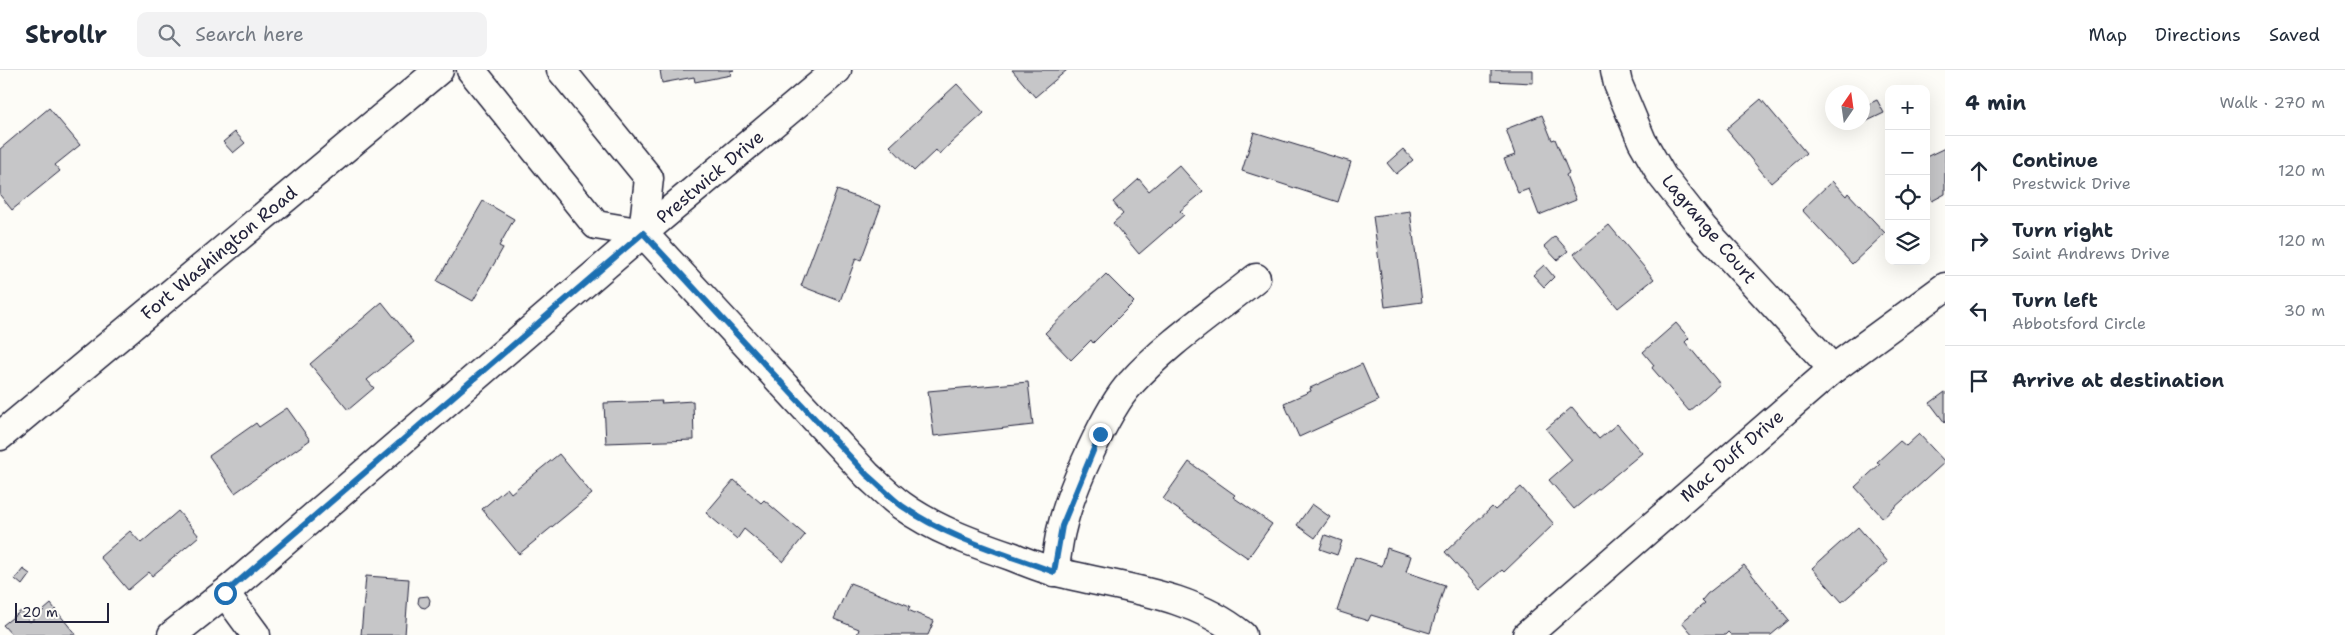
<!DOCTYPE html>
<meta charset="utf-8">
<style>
:root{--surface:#fff;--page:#f2f2f3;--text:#1f2937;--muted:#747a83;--line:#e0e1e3}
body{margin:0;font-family:"Shantell Sans",sans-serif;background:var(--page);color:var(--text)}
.controls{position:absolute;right:15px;top:15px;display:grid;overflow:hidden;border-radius:10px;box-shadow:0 5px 20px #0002}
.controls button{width:45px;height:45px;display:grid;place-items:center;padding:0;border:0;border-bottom:1px solid var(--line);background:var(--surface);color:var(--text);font:25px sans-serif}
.compass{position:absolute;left:1825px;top:15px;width:45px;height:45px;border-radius:50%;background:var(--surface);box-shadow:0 5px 20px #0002;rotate:13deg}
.scale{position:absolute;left:15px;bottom:12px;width:94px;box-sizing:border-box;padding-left:5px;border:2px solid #22223b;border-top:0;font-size:14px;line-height:18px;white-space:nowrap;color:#22223b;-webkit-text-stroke:4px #fdfcf7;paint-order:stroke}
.stop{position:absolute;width:15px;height:15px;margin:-11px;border:4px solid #1f6fb2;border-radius:50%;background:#fff}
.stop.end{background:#1f6fb2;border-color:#fff;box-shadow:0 1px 5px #0008}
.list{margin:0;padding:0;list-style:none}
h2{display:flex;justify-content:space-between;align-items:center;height:65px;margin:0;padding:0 20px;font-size:21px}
h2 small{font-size:16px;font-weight:400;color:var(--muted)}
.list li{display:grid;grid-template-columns:32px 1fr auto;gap:15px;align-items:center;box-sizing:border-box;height:70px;padding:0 20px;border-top:1px solid var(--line)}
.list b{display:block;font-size:19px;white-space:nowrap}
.list p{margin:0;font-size:16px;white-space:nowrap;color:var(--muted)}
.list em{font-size:16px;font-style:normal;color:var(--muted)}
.icon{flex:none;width:28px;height:28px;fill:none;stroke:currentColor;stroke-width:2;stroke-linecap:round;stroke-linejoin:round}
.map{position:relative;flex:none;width:1945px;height:565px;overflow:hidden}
header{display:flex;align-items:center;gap:30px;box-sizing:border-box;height:70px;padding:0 25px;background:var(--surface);border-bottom:1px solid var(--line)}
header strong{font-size:24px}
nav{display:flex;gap:28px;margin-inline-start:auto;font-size:18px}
.search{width:350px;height:45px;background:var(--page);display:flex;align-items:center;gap:12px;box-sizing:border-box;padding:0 18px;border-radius:10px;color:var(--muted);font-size:19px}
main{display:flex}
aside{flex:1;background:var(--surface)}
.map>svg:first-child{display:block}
.building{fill:#c6c6c8;stroke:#22223b}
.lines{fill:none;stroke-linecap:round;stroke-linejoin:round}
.street-casing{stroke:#22223b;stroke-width:31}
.secondary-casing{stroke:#22223b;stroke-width:31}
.street{stroke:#fdfcf7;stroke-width:28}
.secondary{stroke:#fdfcf7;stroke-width:28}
.route{stroke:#1f6fb2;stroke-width:6}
.labels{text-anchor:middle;stroke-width:5;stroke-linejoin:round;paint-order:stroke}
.street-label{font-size:18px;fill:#22223b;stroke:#fdfcf7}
</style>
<header>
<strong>Strollr</strong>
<div class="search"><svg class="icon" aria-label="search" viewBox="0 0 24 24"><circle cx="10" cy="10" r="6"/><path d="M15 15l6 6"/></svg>Search here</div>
<nav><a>Map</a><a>Directions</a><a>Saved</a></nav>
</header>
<main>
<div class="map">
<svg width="1945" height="565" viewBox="0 0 1945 565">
<rect width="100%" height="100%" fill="#fdfcf7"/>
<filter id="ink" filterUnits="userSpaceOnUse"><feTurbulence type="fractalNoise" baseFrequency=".02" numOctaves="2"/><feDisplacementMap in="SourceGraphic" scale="10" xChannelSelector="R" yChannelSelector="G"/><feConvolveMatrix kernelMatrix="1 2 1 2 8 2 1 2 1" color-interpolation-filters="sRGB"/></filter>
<g filter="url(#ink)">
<g class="building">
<path d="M660,0H734L730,1L731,5L695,12L694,7L662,13Z"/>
<path d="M1012,0H1067L1035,27Z"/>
<path d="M1491,0H1533V13L1491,11Z"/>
<path d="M957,14L984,43L939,84L936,80L914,101L890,76Z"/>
<path d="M1761,29L1806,83L1771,113L1726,59Z"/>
<path d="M1877,30L1884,43L1865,52L1862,47V37Z"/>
<path d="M49,38L80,75L55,95L60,101L12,140L0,125V79Z"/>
<path d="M1542,45L1552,70L1555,69L1569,103L1566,105L1576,130L1539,145L1529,119L1518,123L1504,89L1515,85L1506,59Z"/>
<path d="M235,62L245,73L233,83L223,72Z"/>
<path d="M1254,62L1351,92L1338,132L1242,101Z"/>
<path d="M1945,78V124L1932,131L1926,119V87Z"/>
<path d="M1403,79L1413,90L1396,104L1387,93Z"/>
<path d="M1179,95L1203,122L1180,141L1184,145L1139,184L1113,153L1123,144L1113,132L1139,109L1149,121Z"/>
<path d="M1832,111L1846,126L1848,123L1885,163L1852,194L1802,140Z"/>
<path d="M837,120L881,136L861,190L856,188L840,231L801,216Z"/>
<path d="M483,131L514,149L499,176L503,178L473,231L437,211Z"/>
<path d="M1410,141L1422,232L1385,237L1373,146Z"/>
<path d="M1609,155L1654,209L1618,238L1574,184Z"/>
<path d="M1555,166L1568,181L1557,190L1544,176Z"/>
<path d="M1544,195L1554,207L1544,217L1533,205Z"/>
<path d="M1106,204L1134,232L1093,273L1091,270L1071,290L1045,263Z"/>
<path d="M382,232L414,272L367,310L374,318L348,340L310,294Z"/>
<path d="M1676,253L1689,268L1685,272L1720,314L1689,341L1652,298L1654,295L1643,282Z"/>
<path d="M1362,294L1378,331L1299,367L1284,333L1311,321L1310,318Z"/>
<path d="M1028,312L1033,355L934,366L928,321Z"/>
<path d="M1945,322V353L1930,333Z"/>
<path d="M662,331L661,333L693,331L694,370L606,373L604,333Z"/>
<path d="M1572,337L1599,369L1617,354L1642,383L1574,439L1549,410L1572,390L1546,359Z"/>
<path d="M287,338L310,370L235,423L209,386L256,353L259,357Z"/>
<path d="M1919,364L1945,392L1883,448L1855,417L1880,394L1877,392L1900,371L1906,376Z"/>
<path d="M559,384L592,424L519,484L482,439L507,418L511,423Z"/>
<path d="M1189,392L1235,425L1233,427L1272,454L1248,488L1163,429Z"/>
<path d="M734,410L761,433L764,430L805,465L783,492L744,459L737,469L706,443Z"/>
<path d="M1521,417L1554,454L1504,502L1502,500L1479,520L1445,482L1492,437L1495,440Z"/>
<path d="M1312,434L1330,447L1315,468L1297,455Z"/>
<path d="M178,441L199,466L152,506L149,502L128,520L100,487L130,461L141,473Z"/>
<path d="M1858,457L1888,492L1842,532L1812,498Z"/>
<path d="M1325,465L1342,471L1337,485L1320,479Z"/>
<path d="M1387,478L1411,486L1406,502L1445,515L1430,563L1371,545L1368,551L1337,541L1355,487L1382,496Z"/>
<path d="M1744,495L1789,550L1771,565H1731L1728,562L1725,565H1693L1682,552L1705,533L1702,530L1707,524Z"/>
<path d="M23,499L30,504L22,515L15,509Z"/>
<path d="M366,506L409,509L405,565H361Z"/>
<path d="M850,513L910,536L908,540L934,551L928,565H857L859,559L834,549Z"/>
<path d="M428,526L430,530L429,535L425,538L421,537L418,533L419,527Z"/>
<path d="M51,534L76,565H12L3,555L21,541L30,552Z"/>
</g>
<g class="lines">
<g class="street-casing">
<g id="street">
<path d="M471,0L596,155L643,163"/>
<path d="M561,0L649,108L643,163"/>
<path d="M1615,0L1618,14L1642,71L1662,106L1703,158L1833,299"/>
<path d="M643,163L867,405C878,415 889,426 901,435C934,459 973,473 1011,486C1026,492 1042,499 1057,502C1120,518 1191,523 1242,565"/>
<path d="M1054,502C1057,487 1058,471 1062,457C1070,422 1107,338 1131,313C1167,273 1214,242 1256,208"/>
<path d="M225,523L256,565"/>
<path d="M172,565L225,523L643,163L837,0"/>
<path d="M1527,565L1833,299L1945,217"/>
</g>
</g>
<g class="secondary-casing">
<path id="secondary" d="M0,366L439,0"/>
</g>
<use href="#street" class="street"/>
<use href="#secondary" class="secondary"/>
</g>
</g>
<g class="lines" filter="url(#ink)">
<path class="route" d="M225,523L643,163L867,405C879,415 890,427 902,436C948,468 1003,483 1054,502L1062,456L1100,364"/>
</g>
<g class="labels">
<g class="street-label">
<text transform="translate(710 107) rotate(-40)" y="6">Prestwick Drive</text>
<text transform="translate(1709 159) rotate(50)" y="6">Lagrange Court</text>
<text transform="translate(219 183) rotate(-40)" y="6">Fort Washington Road</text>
<text transform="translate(1732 386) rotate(-41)" y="6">Mac Duff Drive</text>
</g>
</g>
</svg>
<div class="controls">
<button>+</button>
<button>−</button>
<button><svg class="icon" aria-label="locate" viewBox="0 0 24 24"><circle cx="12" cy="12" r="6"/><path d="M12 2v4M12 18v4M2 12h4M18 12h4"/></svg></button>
<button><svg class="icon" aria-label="layers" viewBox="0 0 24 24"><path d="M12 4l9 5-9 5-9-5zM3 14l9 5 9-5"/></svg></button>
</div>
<svg class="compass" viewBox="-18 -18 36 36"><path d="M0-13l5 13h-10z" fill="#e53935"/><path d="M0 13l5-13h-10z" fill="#747a83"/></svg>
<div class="scale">20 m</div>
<div class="stop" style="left:225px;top:523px"></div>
<div class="stop end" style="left:1100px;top:364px"></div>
</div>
<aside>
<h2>4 min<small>Walk · 270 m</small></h2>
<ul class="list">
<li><svg class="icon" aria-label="ahead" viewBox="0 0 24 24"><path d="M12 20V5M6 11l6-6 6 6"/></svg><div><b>Continue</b><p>Prestwick Drive</p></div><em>120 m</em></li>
<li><svg class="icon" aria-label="right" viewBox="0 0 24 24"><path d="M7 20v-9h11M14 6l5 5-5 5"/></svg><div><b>Turn right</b><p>Saint Andrews Drive</p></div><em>120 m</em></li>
<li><svg class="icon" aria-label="left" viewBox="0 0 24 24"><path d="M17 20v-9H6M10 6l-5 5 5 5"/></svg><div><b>Turn left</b><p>Abbotsford Circle</p></div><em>30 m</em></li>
<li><svg class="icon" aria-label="arrive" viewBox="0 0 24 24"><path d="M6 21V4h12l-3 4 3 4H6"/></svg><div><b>Arrive at destination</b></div></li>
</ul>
</aside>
</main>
